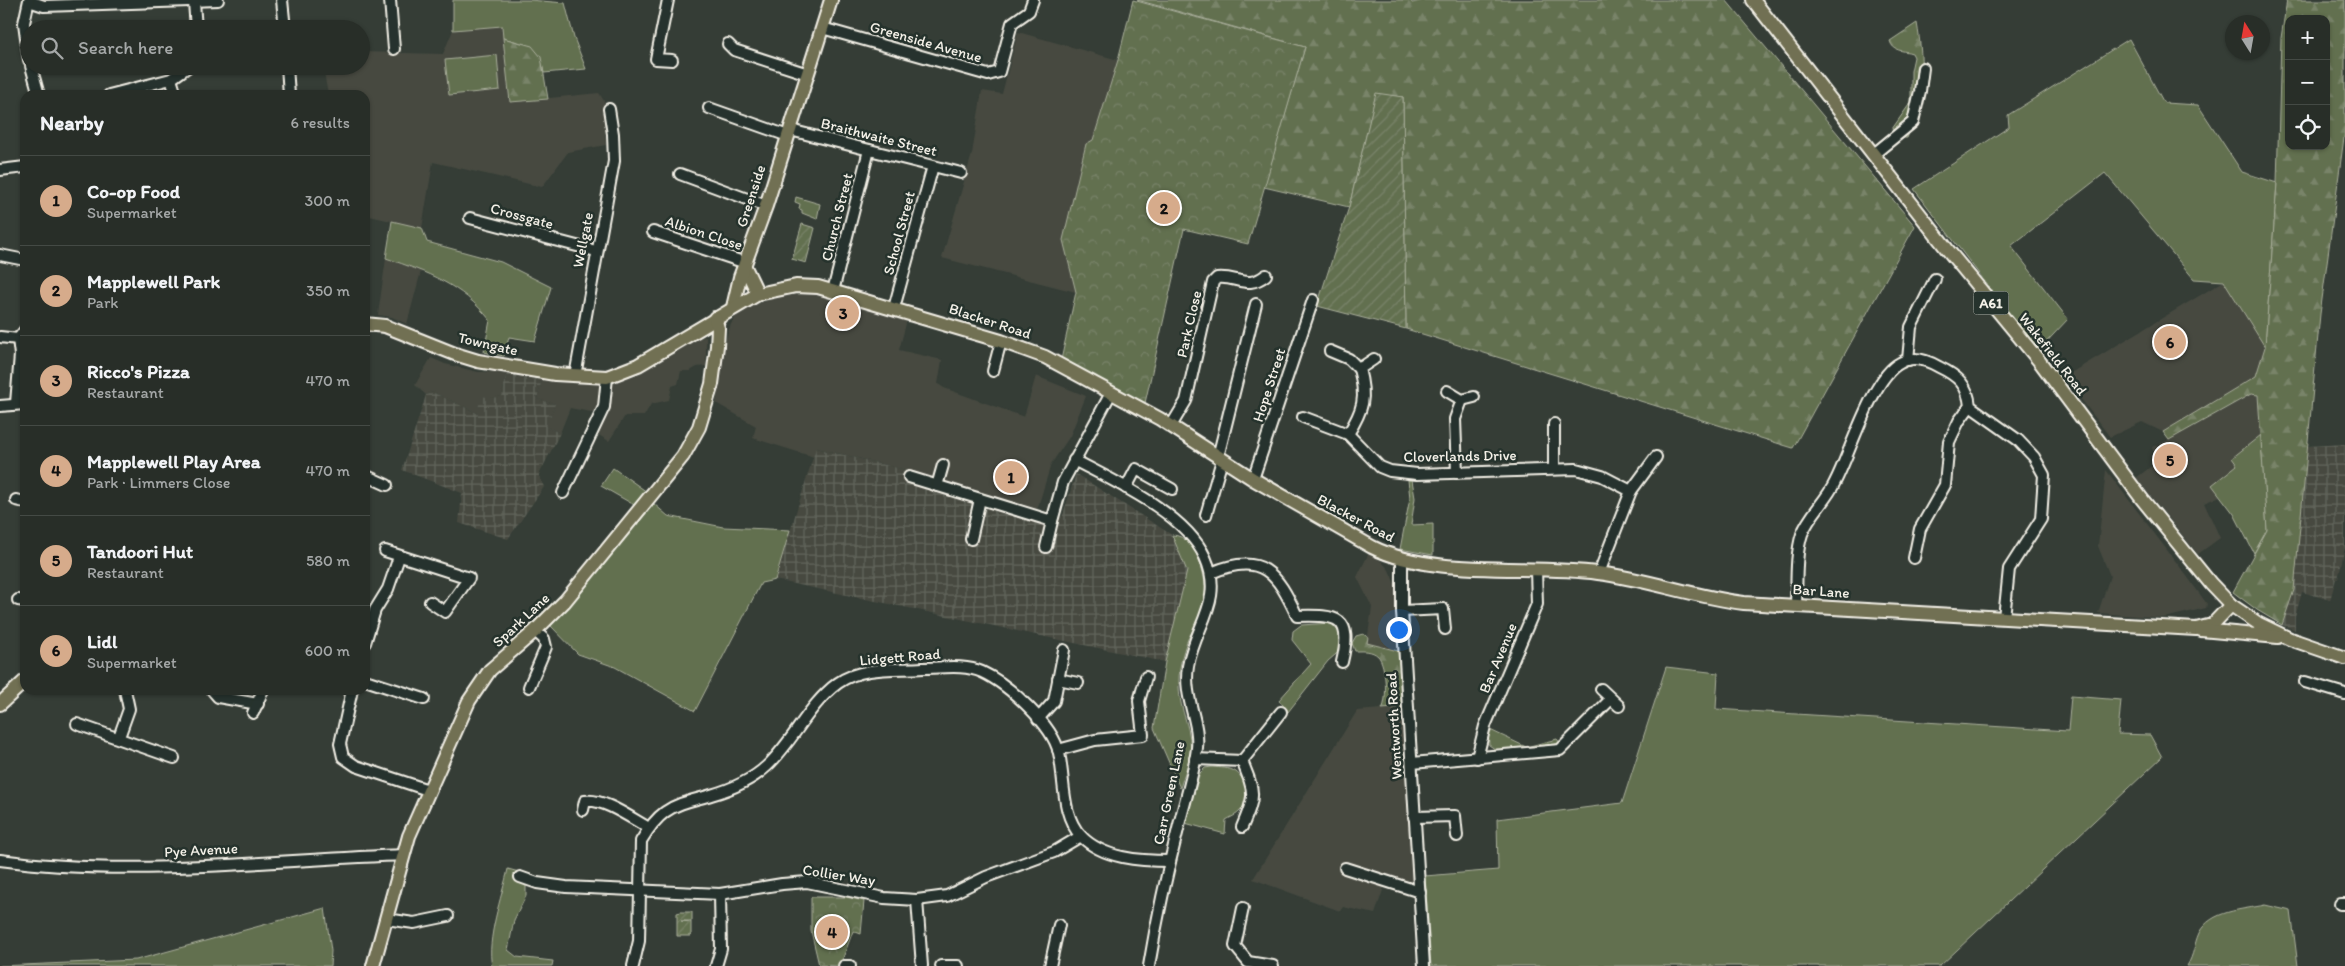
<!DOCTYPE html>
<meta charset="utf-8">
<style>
:root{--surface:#282e28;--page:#303630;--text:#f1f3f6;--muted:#a5a8a8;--line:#444a45;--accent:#d6ab8b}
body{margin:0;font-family:Itim,sans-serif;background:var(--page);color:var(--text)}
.controls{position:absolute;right:15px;top:15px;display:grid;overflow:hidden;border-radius:10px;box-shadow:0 1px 4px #0004}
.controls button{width:45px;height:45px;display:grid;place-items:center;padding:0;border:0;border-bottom:1px solid var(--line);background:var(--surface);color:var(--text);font:25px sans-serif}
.compass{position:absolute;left:2225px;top:15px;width:45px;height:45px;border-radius:50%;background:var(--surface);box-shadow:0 1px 4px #0004;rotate:349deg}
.you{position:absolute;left:1398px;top:629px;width:18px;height:18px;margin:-12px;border:4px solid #fff;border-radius:50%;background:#1a73e8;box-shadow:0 0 0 8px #1a73e833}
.badge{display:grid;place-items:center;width:32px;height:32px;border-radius:50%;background:var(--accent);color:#111;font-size:16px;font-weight:700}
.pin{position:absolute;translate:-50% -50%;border:2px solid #fff;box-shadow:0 1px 5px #0006}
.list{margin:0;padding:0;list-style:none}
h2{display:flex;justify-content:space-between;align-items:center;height:65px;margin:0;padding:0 20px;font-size:21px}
h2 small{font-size:16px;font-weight:400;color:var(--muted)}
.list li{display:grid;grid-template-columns:32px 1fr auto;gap:15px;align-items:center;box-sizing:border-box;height:90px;padding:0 20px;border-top:1px solid var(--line)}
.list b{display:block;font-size:19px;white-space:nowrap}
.list p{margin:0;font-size:16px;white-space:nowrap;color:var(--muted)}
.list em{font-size:16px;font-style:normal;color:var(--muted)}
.icon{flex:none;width:28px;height:28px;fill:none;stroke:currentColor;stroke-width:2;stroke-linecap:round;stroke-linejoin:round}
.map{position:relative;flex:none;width:2345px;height:966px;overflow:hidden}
.search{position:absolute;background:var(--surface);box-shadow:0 1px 4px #0004;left:20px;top:20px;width:350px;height:55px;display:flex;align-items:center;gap:12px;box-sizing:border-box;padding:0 18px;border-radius:28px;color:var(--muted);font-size:19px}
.panel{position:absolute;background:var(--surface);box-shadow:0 1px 4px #0004;left:20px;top:90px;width:350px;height:605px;border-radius:15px}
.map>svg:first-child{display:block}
.built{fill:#474a41}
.industrial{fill:url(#industrial-grid)}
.grass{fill:#626f50;stroke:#abb09c}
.forest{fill:url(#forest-firs);stroke:#abb09c;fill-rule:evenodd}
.park{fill:url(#park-crowns);stroke:#abb09c}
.garden{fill:url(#garden-furrows);stroke:#abb09c}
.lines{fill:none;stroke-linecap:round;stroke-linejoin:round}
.minor-casing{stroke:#f4f1e8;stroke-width:14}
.major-casing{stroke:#f4f1e8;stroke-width:16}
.minor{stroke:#26332d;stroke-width:10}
.major{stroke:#716f52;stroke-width:12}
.labels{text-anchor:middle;stroke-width:5;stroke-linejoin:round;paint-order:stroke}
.shield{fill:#26332d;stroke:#b6b8b0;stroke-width:1}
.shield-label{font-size:14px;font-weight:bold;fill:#f4f1e8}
.street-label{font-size:15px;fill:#f4f1e8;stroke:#26332d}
</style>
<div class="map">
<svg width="2345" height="966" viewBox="0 0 2345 966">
<defs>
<pattern id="industrial-grid" width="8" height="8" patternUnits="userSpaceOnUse" patternTransform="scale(1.25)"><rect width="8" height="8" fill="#474a41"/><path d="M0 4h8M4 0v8" fill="none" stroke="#62655c"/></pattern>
<pattern id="forest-firs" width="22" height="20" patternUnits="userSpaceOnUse" patternTransform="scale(1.25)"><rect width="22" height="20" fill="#626f50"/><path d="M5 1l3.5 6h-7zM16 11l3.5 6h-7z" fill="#798469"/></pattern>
<pattern id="park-crowns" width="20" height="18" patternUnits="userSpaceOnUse" patternTransform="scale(1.25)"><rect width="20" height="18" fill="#626f50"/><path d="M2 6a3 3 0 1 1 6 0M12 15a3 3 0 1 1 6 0" fill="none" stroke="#798469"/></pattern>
<pattern id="garden-furrows" width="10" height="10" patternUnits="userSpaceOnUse" patternTransform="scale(1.25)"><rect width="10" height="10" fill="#626f50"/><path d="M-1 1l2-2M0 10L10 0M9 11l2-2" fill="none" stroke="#798469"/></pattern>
</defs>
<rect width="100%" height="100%" fill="#353d36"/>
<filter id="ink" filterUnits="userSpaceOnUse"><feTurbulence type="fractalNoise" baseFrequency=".02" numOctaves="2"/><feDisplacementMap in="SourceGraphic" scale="10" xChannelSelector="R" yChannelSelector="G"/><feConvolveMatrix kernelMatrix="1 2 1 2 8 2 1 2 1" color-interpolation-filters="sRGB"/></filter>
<g filter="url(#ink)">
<g class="built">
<path d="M502,26L510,102L599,93L604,101L606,145L568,152L542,187L433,162L422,228L365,215V95H328L323,66H361V52L443,54L453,30Z"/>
<path d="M1018,32L1118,60L1063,240L1076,292L942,258L972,154L982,91L1002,94Z"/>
<path d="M386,258L421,271L407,324L392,317L378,315Z"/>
<path d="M2224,281L2265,347L2256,376L2163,432L2142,422L2110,437L2064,377Z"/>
<path d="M810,292L907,320L899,350L942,360L938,384L944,388L1024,417L1036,376L1086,396L1070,436L1051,464L1037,510L918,473L817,448L814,457L753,438L756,426L716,403L723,348L731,324L741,309L783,295Z"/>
<path d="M706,337V366L697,367L690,371H681L678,384L672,386L669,400L651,404L644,416H625L609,441L595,433L601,414L570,408L560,433L545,427L555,404L537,399L543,376L592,383L635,376L698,338Z"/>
<path d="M431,358L445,364L478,372L507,371L502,396L492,398L477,413L432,392L426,395L415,385Z"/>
<path d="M2252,394L2258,395L2261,435L2232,458L2237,465L2213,485L2220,496L2204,503L2220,538L2198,554L2136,478L2157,462L2152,447L2169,440Z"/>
<path d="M2106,470L2186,575L2207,604L2206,608L2164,618L2098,613L2110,576L2098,546Z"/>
<path d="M1369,553L1381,561L1389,570L1395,584L1398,651L1367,643L1372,607L1357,577Z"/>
<path d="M1406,707L1416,897L1384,887L1375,914L1343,907L1340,911L1253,879L1357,711Z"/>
</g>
<g class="industrial">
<path d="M507,371L543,376L537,399L555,404L546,427L560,433L539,475L544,487L508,539L459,523L462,493L402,470L426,395L432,392L477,413L481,396L492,398L502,396Z"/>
<path d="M2345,444V547L2338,579H2336L2330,600L2302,592L2295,617V630L2282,625L2294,590L2308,446Z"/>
<path d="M816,448L918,473L1062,517L1076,474L1172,535L1187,571L1165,662L775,580Z"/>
</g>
<g class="grass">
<path d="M453,0H529L565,3L574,38L586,69L544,73C539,44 528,45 503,38L502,26L453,30Z"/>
<path d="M2129,39L2164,103L2198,105L2242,172L2277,183L2265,347L2224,281L2194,279L2105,173L2011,246L2068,319L2038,351L1914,189L2009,127L2008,115Z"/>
<path d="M497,55L500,90L449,95L445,60Z"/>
<path d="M796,197L820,204L817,219L802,213V210L799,209L800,204L795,202Z"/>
<path d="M392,221L422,228L427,242L501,262L551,287L535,341L509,337L504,356L484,352L490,320C461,284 428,273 386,258Z"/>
<path d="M2261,435L2267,530L2254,553L2234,514L2212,485L2237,465L2232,458Z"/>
<path d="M613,468L647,492L636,506L601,486Z"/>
<path d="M1408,480H1412L1415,498L1411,525L1433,524V555L1400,549L1410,498Z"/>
<path d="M654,504L668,516L723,527L790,530L775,580L761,583L695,711L615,667L578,654L551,626Z"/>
<path d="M1172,535C1199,535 1210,587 1204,608C1201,619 1193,629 1188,639C1182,653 1178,672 1179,687C1179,710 1194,733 1190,755C1188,766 1183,777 1180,788L1154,728L1165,662L1187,571Z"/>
<path d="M1331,623L1343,637L1342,649L1328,661L1288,712L1279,700L1311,664L1292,640L1293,631L1301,625Z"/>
<path d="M1666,667L1718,673L1716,709L2068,731L2071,696L2121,700L2118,734L2150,735L2162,757L1940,966H1431L1425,876L1498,870L1497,819L1622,803Z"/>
<path d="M1488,729L1526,747L1557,739L1561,744L1499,752L1489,745Z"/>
<path d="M1212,767C1220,768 1229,767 1236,772C1248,781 1251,800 1240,811C1237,815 1231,817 1226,820L1225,834L1185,823L1200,773L1205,768Z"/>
<path d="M508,869L519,872V880L526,885V896L514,920L508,950L517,957L553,961L552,966H492C486,940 502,896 508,869Z"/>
<path d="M2265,905L2291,911L2298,966H2187C2194,955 2194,944 2199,933C2211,910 2242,910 2265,905Z"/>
<path d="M325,908L331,951L330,966H0L136,960Z"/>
</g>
<g class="forest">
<path d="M1137,0H1411L1412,3L1424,0H1726L1915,226L1793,448L1406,329L1403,97L1376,94L1349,207L1264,187L1305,47Z"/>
<path d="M2287,0H2345V130L2320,314L2294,590L2282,625L2257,610L2233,592L2267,530L2258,395L2251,394L2169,440L2163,432L2256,376L2265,347L2277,183L2281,38ZM2289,19H2326V146H2289Z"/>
<path d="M1917,23C1924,63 1924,100 1907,138H1899L1893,134L1892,129L1911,102V71L1914,57L1912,53C1903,50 1893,52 1890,41Z"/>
<path d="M503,38L532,46L541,57L548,99L510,102Z"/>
<path d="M1363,634L1368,637L1367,643L1398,651L1406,707L1382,709C1388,700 1386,664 1378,656C1372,650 1363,651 1355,651L1352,643L1356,636Z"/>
</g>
<g class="park">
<path d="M1133,0L1305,47L1248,244L1184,229L1145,403L1061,360L1076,292L1063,240L1086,144L1093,140L1118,60Z"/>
<path d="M811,897H846L864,901L861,934L853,931L840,966L819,965L811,931Z"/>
</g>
<g class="garden">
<path d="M1376,93L1403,97L1406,329L1317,306L1349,207Z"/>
<path d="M802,224L815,228L806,263L792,259Z"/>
<path d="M681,912H692V921H681L691,922V936H677V913Z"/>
</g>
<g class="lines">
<g class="minor-casing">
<g id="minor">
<path d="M282,0L285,29"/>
<path d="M390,0L394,49"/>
<path d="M668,0L656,59L672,60"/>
<path d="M29,1L44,6L218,0"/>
<path d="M194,2L196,29"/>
<path d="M822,28L988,75L999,72L1012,23L1029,11L1033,0"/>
<path d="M728,44L734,50L808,74"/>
<path d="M29,60L24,23L29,0"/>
<path d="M31,66L39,95"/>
<path d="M287,66L289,95"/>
<path d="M171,79L176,95"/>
<path d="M109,95L171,79L189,66"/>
<path d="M709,108L788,136"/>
<path d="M790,130L961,173"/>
<path d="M1874,154L1913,122L1920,91L1923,68"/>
<path d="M0,170L25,167"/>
<path d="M680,174L766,206"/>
<path d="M470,218L596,251"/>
<path d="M653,232L746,263"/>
<path d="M0,255L25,260"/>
<path d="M833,291L869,150"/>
<path d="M894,308L933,166"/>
<path d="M0,337L18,339"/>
<path d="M1330,351L1349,359L1359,369"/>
<path d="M1908,360L1911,327L1935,279"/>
<path d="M993,371L1001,341"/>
<path d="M575,376L614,161L613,134L609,109"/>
<path d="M1447,391L1462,400L1455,419L1457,473"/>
<path d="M1462,400L1474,397"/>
<path d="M16,403L20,355L18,339L25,330"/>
<path d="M0,406L25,404"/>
<path d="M1303,417L1348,434L1380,467L1390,471L1417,474L1576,469L1602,476L1631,491"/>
<path d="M1554,424V468"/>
<path d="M1171,426L1186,401L1213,282L1217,278C1238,276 1247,290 1266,275"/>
<path d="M1348,434C1363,410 1367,398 1359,369L1374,359"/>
<path d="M1218,457L1256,304"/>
<path d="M1074,460C1115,482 1185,513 1205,557C1225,601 1195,625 1188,666C1183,698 1200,721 1197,748C1194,774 1185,800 1179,825C1167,872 1157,918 1149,966"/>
<path d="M365,475L387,485"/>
<path d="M909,477L1052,521L1063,482L1111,393"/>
<path d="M1253,479L1313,300"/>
<path d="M937,486L943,465"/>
<path d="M1126,488L1136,469L1172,489"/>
<path d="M563,493L604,407L607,377"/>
<path d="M16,500L25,502"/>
<path d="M1206,515L1222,460"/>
<path d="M971,539L980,499"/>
<path d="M1046,547L1052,521"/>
<path d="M385,551L469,578L445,612L430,602"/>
<path d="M1914,558L1920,529L1945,485L1949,442L1959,421L1970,406"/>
<path d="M1402,559V611L1424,966"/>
<path d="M1211,573C1262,551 1277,573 1297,616C1338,615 1353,616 1342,662"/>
<path d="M1599,573L1631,491L1656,457"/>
<path d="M18,600L25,601"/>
<path d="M1796,606C1797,583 1795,556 1802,534C1809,515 1827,500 1835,482C1850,454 1872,377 1900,363C1913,355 1927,360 1939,367C1958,376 1968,385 1970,406L2018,440L2034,457L2044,475L2041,519L2009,569L2004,618"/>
<path d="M1402,611L1443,609L1445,629"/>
<path d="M365,643L375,610L388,589L399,557"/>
<path d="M1058,679L1078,683"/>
<path d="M365,680L424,699"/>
<path d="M2305,682L2345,694"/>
<path d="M529,687L546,647L544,639L535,631"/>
<path d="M1601,689L1619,706"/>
<path d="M212,690L218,697L258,704"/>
<path d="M352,690L340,744L343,757L356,766L425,789L430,788"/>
<path d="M253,713L263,690"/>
<path d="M1038,719L1054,701L1064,650"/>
<path d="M77,724L174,758"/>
<path d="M119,737L129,709L125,690"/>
<path d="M1058,750L1095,740L1143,735L1139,701L1146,677"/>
<path d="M1477,758L1485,726L1537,604L1536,569"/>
<path d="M1195,759L1242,761L1281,712"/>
<path d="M1412,763L1560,750L1611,699"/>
<path d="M583,810L585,801C604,798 632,819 649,828"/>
<path d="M1414,817L1455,816L1457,836"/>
<path d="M1242,827C1256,795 1255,793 1242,761"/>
<path d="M0,860C133,878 270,860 404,855"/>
<path d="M1345,868L1420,892"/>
<path d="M520,877L537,883L566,887L720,894L782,884L807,882L884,898L917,900L947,896L986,877L1054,852L1081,836"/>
<path d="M917,900L922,966"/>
<path d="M2340,904H2345"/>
<path d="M1243,908L1235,946L1248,962L1273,966"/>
<path d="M386,919L414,923L448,916"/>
<path d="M633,966L639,941L641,841C647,831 655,819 665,812C679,802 695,800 711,795C732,789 751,781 767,766C794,741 808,705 838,683C862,666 895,670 923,668C942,668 964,664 982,672C1008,684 1053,725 1059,753C1065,780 1061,815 1081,836C1103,859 1141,861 1170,861"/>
<path d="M716,966L721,949L720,894"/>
<path d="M844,966H850"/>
<path d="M941,966H958"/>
<path d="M1050,966L1059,925"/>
</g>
</g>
<g class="major-casing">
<g id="major">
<path d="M1753,0L1947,249L2040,362L2142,499L2211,584L2231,605L2259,624L2290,639L2345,658"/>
<path d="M745,267L758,294"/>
<path d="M733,307L740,277L766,206L831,0"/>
<path d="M365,324L385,326L455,354L478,361L555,374L607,377L638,365L758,294L796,286L818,287L1001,341L1045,357L1160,419L1253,479L1372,547C1433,578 1529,564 1598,573C1647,579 1694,597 1744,603L2196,629L2212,625L2231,605"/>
<path d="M2201,630L2278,637"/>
<path d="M0,704L25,681"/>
<path d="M373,966L409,836L469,701L490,670L535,631L565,601L683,456L699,427L712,384L717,346L718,328L715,318"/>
</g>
</g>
<use href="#minor" class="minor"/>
<use href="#major" class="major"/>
</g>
</g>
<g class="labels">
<rect class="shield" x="1973.5" y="291.5" width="35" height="23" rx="4"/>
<g class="shield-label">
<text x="1991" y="308">A61</text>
</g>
<g class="street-label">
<text transform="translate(926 42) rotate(16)" y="5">Greenside Avenue</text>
<text transform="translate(879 137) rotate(14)" y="5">Braithwaite Street</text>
<text transform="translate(751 196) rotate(-72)" y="5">Greenside</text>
<text transform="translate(522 216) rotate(15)" y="5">Crossgate</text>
<text transform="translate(837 217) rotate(-76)" y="5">Church Street</text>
<text transform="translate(704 233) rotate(18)" y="5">Albion Close</text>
<text transform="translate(899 233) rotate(-75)" y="5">School Street</text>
<text transform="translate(583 240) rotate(-79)" y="5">Wellgate</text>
<text transform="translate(990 321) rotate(18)" y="5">Blacker Road</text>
<text transform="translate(1189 324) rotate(-77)" y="5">Park Close</text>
<text transform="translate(488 344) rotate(13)" y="5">Towngate</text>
<text transform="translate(2053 354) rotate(52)" y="5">Wakefield Road</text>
<text transform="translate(1269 385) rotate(-72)" y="5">Hope Street</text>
<text transform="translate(1460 456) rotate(-1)" y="5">Cloverlands Drive</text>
<text transform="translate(1356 518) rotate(28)" y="5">Blacker Road</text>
<text transform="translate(1821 591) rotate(4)" y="5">Bar Lane</text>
<text transform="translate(521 620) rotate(-43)" y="5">Spark Lane</text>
<text transform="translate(900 657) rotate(-5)" y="5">Lidgett Road</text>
<text transform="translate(1498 658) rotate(-67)" y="5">Bar Avenue</text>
<text transform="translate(1394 726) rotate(-93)" y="5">Wentworth Road</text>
<text transform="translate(1169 793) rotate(-78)" y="5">Carr Green Lane</text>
<text transform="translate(201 850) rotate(-3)" y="5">Pye Avenue</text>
<text transform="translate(839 875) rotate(9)" y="5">Collier Way</text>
</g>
</g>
</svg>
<div class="controls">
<button>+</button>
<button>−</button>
<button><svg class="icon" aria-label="locate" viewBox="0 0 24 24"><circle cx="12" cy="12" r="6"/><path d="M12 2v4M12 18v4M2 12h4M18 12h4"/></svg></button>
</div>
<svg class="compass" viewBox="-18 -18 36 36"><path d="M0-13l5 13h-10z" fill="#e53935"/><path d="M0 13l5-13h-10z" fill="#a5a8a8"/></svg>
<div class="you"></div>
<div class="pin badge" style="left:1011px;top:477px">1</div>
<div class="pin badge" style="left:1164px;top:208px">2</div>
<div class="pin badge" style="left:843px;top:313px">3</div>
<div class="pin badge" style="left:832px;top:932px">4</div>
<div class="pin badge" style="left:2170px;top:460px">5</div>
<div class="pin badge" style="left:2170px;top:342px">6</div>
<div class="search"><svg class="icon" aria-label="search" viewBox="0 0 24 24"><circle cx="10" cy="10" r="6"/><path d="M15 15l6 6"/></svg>Search here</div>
<section class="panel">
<h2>Nearby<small>6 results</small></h2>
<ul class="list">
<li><span class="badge">1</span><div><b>Co-op Food</b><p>Supermarket</p></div><em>300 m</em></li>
<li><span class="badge">2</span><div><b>Mapplewell Park</b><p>Park</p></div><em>350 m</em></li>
<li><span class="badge">3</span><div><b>Ricco's Pizza</b><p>Restaurant</p></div><em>470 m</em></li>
<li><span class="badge">4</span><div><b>Mapplewell Play Area</b><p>Park · Limmers Close</p></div><em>470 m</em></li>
<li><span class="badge">5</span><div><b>Tandoori Hut</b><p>Restaurant</p></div><em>580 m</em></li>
<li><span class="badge">6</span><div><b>Lidl</b><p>Supermarket</p></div><em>600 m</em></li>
</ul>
</section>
</div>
